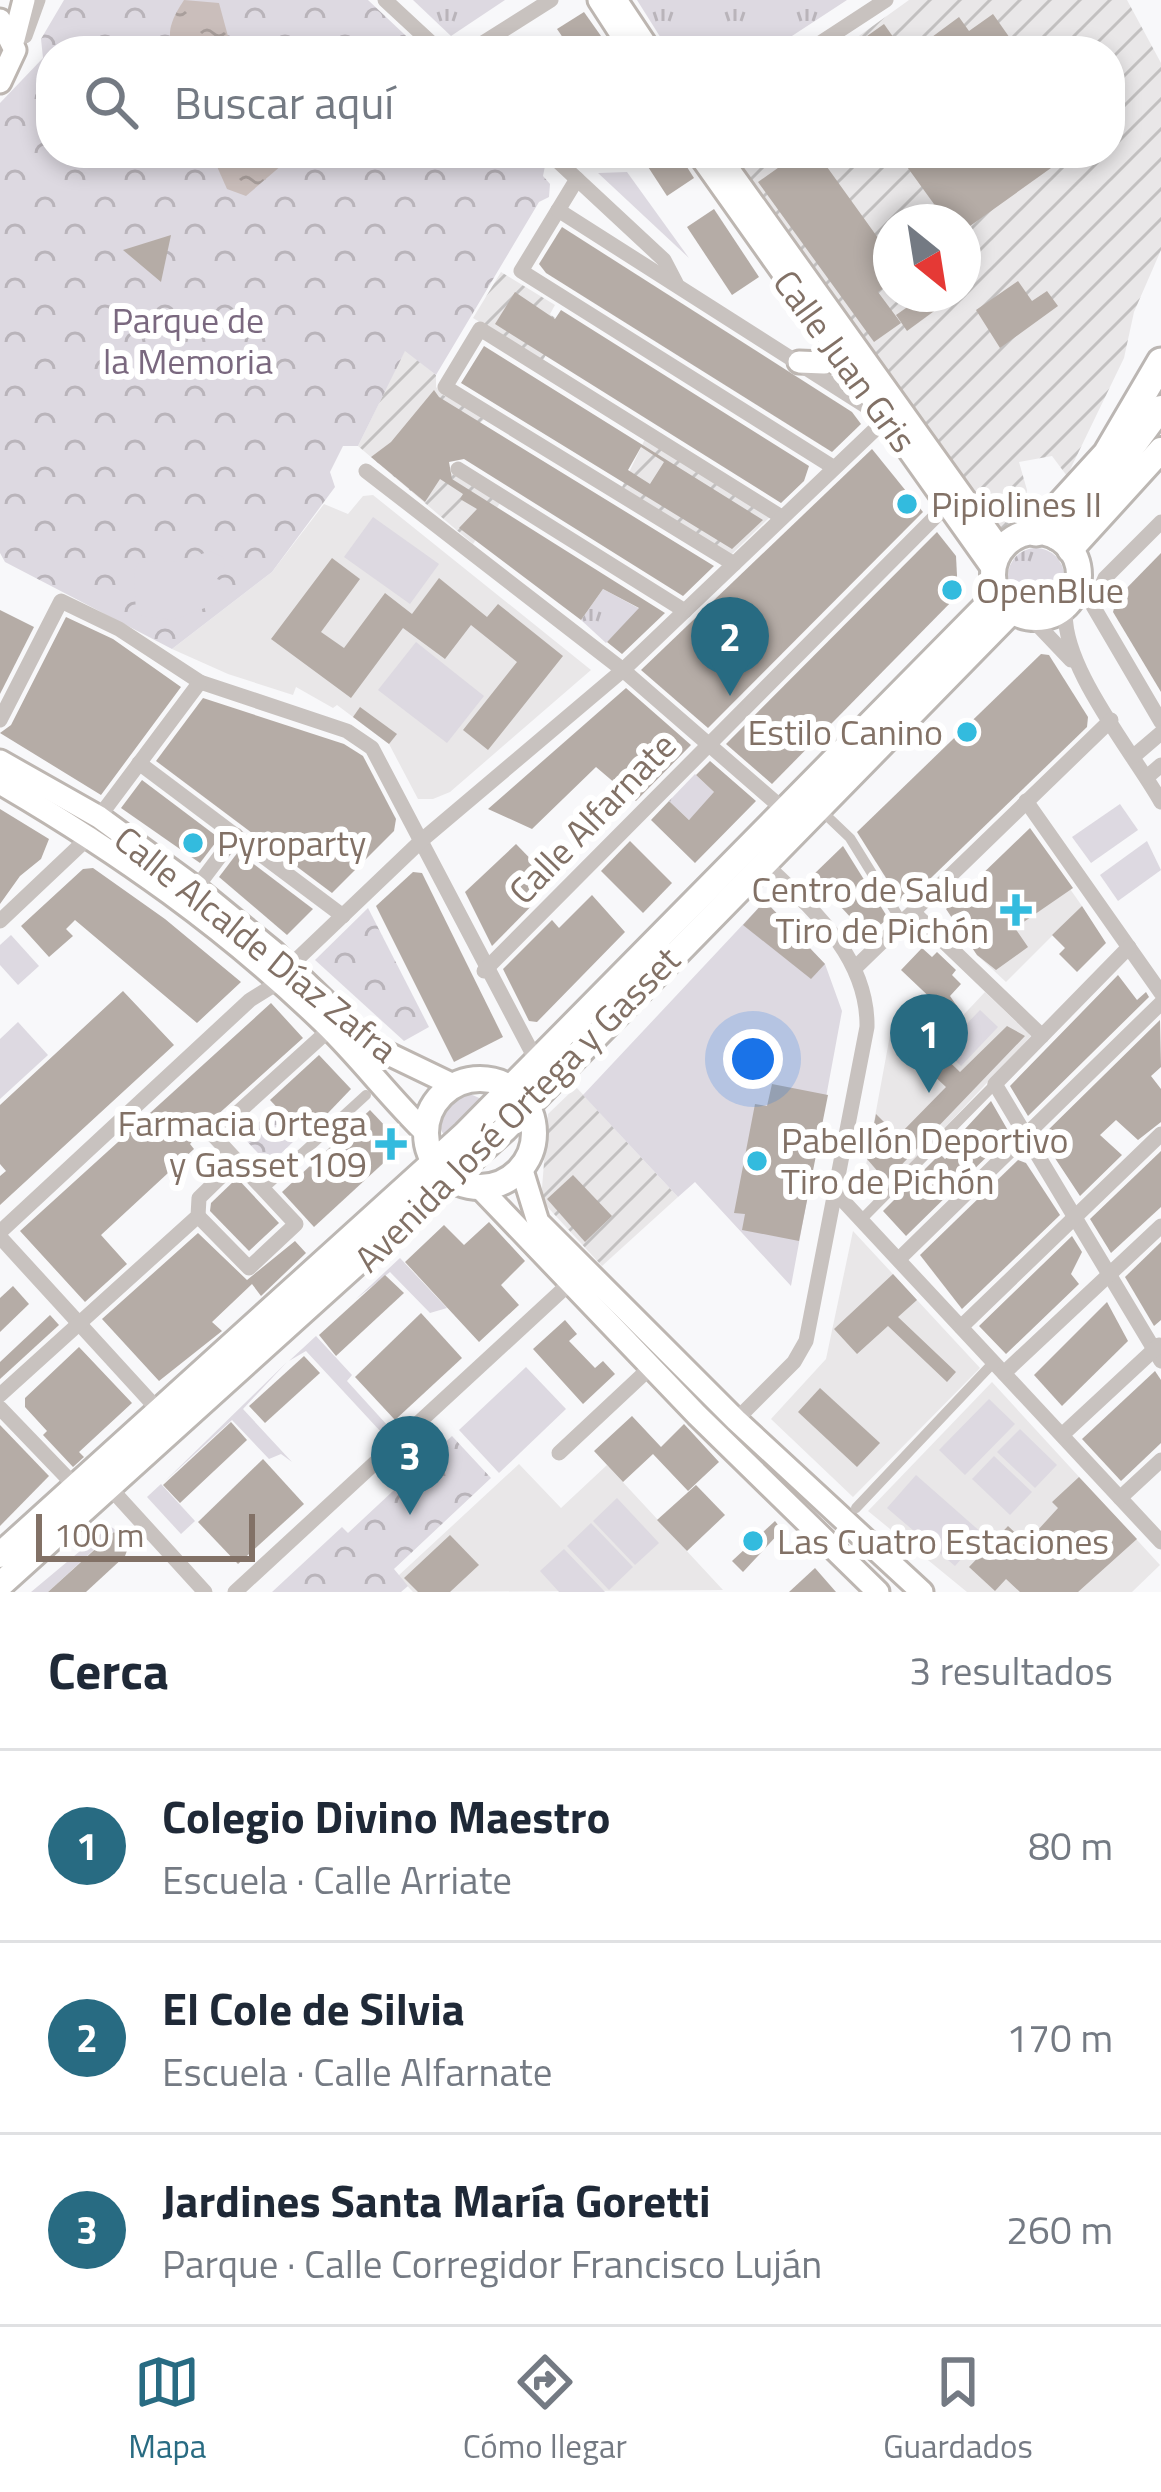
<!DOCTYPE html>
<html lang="es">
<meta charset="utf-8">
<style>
:root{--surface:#fff;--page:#f6f6f7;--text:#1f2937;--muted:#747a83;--line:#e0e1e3;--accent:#286b82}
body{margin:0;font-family:"Titillium Web",sans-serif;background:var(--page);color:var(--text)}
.compass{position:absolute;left:873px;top:204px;width:108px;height:108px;border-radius:50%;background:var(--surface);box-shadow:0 6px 18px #0003;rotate:150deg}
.scale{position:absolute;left:36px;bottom:30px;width:219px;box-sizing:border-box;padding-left:12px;border:6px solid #827166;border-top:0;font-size:33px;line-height:42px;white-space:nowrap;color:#827166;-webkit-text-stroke:9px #fff;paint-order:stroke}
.you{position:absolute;left:753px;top:1059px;width:42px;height:42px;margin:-30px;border:9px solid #fff;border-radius:50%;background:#1a73e8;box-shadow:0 0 0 18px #1a73e833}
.badge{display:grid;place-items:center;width:78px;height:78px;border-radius:50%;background:var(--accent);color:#fff;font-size:39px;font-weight:700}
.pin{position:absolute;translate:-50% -99px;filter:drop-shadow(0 3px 6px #0008)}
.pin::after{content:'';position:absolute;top:63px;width:42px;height:36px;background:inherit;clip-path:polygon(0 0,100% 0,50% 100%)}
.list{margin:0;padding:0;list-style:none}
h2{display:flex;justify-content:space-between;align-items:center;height:156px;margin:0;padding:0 48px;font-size:51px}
h2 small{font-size:39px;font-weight:400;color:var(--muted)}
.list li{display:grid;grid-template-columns:78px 1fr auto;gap:36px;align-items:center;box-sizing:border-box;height:192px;padding:0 48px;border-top:3px solid var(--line)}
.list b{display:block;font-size:45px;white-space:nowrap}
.list p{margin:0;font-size:39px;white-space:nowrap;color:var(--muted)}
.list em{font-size:39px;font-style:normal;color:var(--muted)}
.icon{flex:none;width:66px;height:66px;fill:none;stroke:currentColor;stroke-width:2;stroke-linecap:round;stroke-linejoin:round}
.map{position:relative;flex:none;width:1161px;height:1592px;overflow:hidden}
.search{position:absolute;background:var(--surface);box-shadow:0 6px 18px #0003;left:36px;right:36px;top:36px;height:132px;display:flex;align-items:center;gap:30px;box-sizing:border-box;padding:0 42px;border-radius:48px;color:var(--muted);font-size:45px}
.sheet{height:732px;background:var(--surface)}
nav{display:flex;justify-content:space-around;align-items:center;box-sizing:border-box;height:168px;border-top:3px solid var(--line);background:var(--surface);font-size:33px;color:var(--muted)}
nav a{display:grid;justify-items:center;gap:6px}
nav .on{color:var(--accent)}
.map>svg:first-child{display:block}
.built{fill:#e9e7e8}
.industrial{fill:url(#industrial-furrows);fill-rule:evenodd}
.grass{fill:url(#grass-tufts)}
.park{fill:url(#park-crowns)}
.garden{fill:#ddd9e1}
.water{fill:url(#water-ripples)}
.building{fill:#b5aca6;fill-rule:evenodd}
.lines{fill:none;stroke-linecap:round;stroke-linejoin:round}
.secondary-casing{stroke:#bdb6b1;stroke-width:27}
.primary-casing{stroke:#bcb7b3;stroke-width:30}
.motorway-casing{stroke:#bbb6b3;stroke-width:33}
.pedestrian{stroke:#c8c2bf;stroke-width:10}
.minor{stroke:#c8c2bf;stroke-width:15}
.secondary{stroke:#fff;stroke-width:21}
.primary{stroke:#fff;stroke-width:24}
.motorway{stroke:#fff;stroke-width:27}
.poi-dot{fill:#33bbde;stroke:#fff;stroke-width:4.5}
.labels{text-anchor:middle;stroke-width:12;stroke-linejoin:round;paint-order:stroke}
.park-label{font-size:36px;fill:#7a687f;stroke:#fff}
.street-label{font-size:36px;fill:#827166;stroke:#fff}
.poi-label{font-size:36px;fill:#827166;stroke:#fff;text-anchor:start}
</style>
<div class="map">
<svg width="1161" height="1592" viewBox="0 0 1161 1592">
<defs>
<pattern id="industrial-furrows" width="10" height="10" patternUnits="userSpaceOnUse" patternTransform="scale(3)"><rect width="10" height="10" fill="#e9e7e8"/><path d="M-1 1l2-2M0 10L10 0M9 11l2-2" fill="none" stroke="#c2c0c0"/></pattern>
<pattern id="grass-tufts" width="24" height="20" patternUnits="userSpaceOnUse" patternTransform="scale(3)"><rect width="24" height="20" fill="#ddd9e1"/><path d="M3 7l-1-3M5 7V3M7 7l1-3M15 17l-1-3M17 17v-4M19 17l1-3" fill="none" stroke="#b9b4ba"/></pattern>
<pattern id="park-crowns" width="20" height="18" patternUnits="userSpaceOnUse" patternTransform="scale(3)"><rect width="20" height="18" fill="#ddd9e1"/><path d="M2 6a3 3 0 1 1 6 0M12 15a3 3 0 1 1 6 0" fill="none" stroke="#b9b4ba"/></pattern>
<pattern id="water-ripples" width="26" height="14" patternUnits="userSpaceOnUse" patternTransform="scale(3)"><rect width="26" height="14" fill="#cabebb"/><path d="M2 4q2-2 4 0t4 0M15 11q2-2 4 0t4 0" fill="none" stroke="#a99f9c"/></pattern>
</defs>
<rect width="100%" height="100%" fill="#f8f8fa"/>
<g class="built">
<path d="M373,495L591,670L450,792L433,799H418L389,744L337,705L333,708L296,687L293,695L228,674L172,649L272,572L324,504L348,514L363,496Z"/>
<path d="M1032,835L1082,906L1006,982L977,955L950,915Z"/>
<path d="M985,992L1031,1036L875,1202L862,1187L893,1019L939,1041Z"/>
<path d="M853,1231L980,1368L853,1497L771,1419L826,1359Z"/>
<path d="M992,1382L1160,1565L1132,1592H967L868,1511Z"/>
<path d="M519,1464L561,1508L607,1465L723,1590L413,1592L398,1576Z"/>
</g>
<g class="industrial">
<path d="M909,0H1127L1161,63V250L1134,312L1124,358L1067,476L1052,456L1019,462L1027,490L1025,504L1017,519L1001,530L774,218L734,153H1110V51H838ZM891,222H963V294H891Z"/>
<path d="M501,272L555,305L550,314L564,325L543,360L473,318Z"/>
<path d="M405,350L436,375V387L443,395L485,418L450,456L446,470L500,503L473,544L358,446Z"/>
<path d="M645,439L770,517L731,555L622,487Z"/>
<path d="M576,1087L678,1197L602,1266L541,1200L548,1114Z"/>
</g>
<g class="grass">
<path d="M413,0H505L451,36Z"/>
<path d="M637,0H847L769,51H669Z"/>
<path d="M627,172L689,258L598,173Z"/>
<circle cx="1036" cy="576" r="28"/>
<path d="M603,589L640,609L606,643L581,620Z"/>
<path d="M695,774L716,794L689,820L669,801Z"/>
<path d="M468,1093L486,1101L447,1140C430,1117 440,1094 468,1093Z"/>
<path d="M110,1526L127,1538L123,1542L113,1532L48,1592H31Z"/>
</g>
<g class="park">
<path d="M64,0H368L422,51H51V153H531L545,166L543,176L550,184L549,197L539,202L436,375L405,351L358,446H343L330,472L335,487L272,572L172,649L5,562L0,553V103L43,58L41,39Z"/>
<path d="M368,908L429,1027L404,1041L315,960Z"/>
<path d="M269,1113L295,1140L269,1165L243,1137Z"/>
<path d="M452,1436L491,1478L394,1569L408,1586L401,1592H272L342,1527L348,1533Z"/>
</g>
<g class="garden">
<path d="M373,517L439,564L410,604L344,557Z"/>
<path d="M210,551L223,557L225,566L217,579L235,586L231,598L173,620L136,615L134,570L140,561L179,562Z"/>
<path d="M416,642L484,696L447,743L378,690Z"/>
<path d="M1120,804L1138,830L1091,863L1072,837Z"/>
<path d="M1147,841L1161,870L1118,901L1100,875Z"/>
<path d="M765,901L825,964L842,1011L791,1286L695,1182L678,1197L583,1095Z"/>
<path d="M11,935L39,966L18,985L0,965V945Z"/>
<path d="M980,1010L998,1027L961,1066L943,1049Z"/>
<path d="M18,1022L48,1055L0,1099V1039Z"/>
<path d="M400,1258L447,1308L430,1313L390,1272L356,1299Z"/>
<path d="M316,1336L352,1375L347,1381L388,1426L381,1432L306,1351L289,1361Z"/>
<path d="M287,1362L243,1409L292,1462L281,1454L269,1459L232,1420L164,1482Z"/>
<path d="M526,1367L566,1409L499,1473L459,1430Z"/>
<path d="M989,1399L1015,1424L965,1475L939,1450Z"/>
<path d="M1020,1429L1057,1465L1035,1488L997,1452Z"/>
<path d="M994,1456L1032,1492L1010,1515L972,1479Z"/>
<path d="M916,1475L983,1534L955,1566L887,1508Z"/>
<path d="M161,1484L195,1521L181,1534L147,1497Z"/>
<path d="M617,1498L659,1543L635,1565L593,1521Z"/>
<path d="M591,1523L633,1567L609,1590L567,1546Z"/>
<path d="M564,1549L605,1592H559L540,1571Z"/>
</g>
<g class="water">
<path d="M184,0L219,3L232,51H177C162,36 174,15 184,0Z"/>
<path d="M211,153H296L246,196L227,189Z"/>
</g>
<g class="building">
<path d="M584,12L601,36L610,51H572L557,29Z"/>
<path d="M993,14L1019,51H913L959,17L969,31Z"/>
<path d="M884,24L903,51H846Z"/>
<path d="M639,153H678L694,178L667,196Z"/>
<path d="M799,153H817L891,256V283L878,292L901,323L874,342L758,182Z"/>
<path d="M897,153H1072L963,231V222H947Z"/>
<path d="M714,209L759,277L732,295L687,227Z"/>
<path d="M562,227L852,412L861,424L832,452L546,273L539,264Z"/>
<path d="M171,235L161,282L123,250Z"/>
<path d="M1018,281L1032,301L1047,291L1058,306L1000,348L976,310Z"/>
<path d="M515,292L555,319L561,310L809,466L804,481L781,503L495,324Z"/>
<path d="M926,294L937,309L907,331L896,315Z"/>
<path d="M484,346L763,520L732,549L461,383ZM641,447L664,462L650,484L628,470Z"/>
<path d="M434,390L439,397L714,566L683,596L464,459L449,462L452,479L665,613L622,654L607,642L639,608L603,589L581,620L459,528L477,509L460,499L463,494L440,479L425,502L371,457L391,442Z"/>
<path d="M872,449L923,512L708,728L641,670Z"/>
<path d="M937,532L956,556L958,595L772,784L726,744Z"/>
<path d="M1161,553V692L1113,612L1117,598Z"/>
<path d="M332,558L360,579L321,632L344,648L385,593L412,614L439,578L487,617L498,604L563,656L488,750L463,730L517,662L471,625L445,659L403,628L351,698L271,639Z"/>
<path d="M0,610L34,627L0,694Z"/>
<path d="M66,617L113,639L181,687L101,795L0,733L11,725Z"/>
<path d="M1041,654L1049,655L1088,717L1087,727L903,905L857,832Z"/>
<path d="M626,688L691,745L636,801L596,767L532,829L488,809Z"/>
<path d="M203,698L344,744L363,756L396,819L394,831L332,893L156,761Z"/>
<path d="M360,707L397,734L389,744L353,717Z"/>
<path d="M710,761L756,801L695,863L651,820L669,801L689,820L714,792L696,775Z"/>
<path d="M142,780L219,838L200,863L121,808Z"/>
<path d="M0,809L49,839L41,859L20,876L0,904Z"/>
<path d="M1030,828L1073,888L1015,928L1028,947L996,970L977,955L946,909Z"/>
<path d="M630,841L672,883L643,913L601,871Z"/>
<path d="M516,844L554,883L492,946L465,892Z"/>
<path d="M843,846L888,918L868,936L812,876Z"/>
<path d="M238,852L313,909L287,935L219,877Z"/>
<path d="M93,868L165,919L241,982L197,1023L75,920L66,929L73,936L49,957L21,926L83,869Z"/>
<path d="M413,872L422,873L503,1037L454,1062L376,906Z"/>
<path d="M592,895L625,932L537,1022L529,1021L503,969L552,920L559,928Z"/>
<path d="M765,901L825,964L811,979L743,925Z"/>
<path d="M1082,906L1106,943L1077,972L1059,954L1065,948L1052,935Z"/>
<path d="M922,948L932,957L937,952L956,970L952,975L961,984L950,996L963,1015L937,1050L960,1072L1007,1026L1025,1036L886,1181L867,1159L876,1114L898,1136L946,1087L891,1036L893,1019L905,1021L911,1015L921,1025L939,1006L901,970Z"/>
<path d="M1118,975L1137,1000L1146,992L1149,997L1028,1116L1010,1086Z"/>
<path d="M123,991L174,1045L0,1205V1176L6,1171L0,1164V1105Z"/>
<path d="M271,1003L303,1038L205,1126L190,1144L194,1149L101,1235L127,1264L85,1302L20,1231Z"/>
<path d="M1160,1020L1161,1067L1151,1076L1161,1089V1122L1138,1140L1116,1120L1100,1135L1122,1155L1080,1196L1041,1137Z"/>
<path d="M319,1055L351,1089L305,1137L270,1100Z"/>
<path d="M772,1084L828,1095L799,1241L742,1230L745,1214L734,1213L755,1104L767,1106Z"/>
<path d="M991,1101L1010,1134L906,1236L883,1211L940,1154L945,1159L971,1135L965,1129Z"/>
<path d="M370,1110L403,1145L314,1227L282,1192Z"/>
<path d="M1161,1151V1207L1111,1253L1090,1219Z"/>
<path d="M1018,1160L1026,1163L1060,1215L962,1309L920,1255Z"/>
<path d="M573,1175L612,1216L585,1242L547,1199Z"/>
<path d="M237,1178L279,1223L249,1251L210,1211L211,1203Z"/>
<path d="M489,1222L525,1261L501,1285L519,1305L479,1342L405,1262L444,1225L464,1245Z"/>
<path d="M198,1233L247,1280L295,1241L306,1253L261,1296L252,1284L212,1322L222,1331L159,1381L102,1319Z"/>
<path d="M1072,1236L1082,1252L1071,1274L1079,1284L1006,1354L979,1326Z"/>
<path d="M1161,1242V1320L1154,1326L1125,1277Z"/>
<path d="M893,1274L917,1300L898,1317L956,1372L947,1382L888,1326L857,1354L834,1329Z"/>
<path d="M385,1275L404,1293L336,1356L319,1335Z"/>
<path d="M13,1286L29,1304L0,1332V1298Z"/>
<path d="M1107,1302L1128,1341L1062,1406L1034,1375Z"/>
<path d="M421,1313L462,1358L395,1420L355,1377Z"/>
<path d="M50,1315L59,1325L0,1379V1362Z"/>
<path d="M565,1320L577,1334L569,1341L595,1368L603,1361L615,1374L583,1404L533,1349Z"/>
<path d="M79,1347L132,1403L79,1452L84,1457L73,1467L43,1435L47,1431L25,1407V1398Z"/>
<path d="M304,1356L320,1373L265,1423L249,1406Z"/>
<path d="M1155,1371L1161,1380V1443L1121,1481L1082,1439Z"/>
<path d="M820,1388L880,1443L857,1467L798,1412Z"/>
<path d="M632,1416L661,1447L684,1424L719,1462L688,1491L653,1454L623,1482L594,1451Z"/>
<path d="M231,1422L247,1440L180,1503L163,1485Z"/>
<path d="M0,1425L49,1476L0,1526Z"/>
<path d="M263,1459L304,1504L238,1564L198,1522Z"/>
<path d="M1079,1477L1137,1539L1078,1592H1020L1006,1579L995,1591L969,1567L1008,1526L1026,1543L1058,1508L1052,1502Z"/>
<path d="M696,1485L725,1515L687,1551L657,1520Z"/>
<path d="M775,1521L782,1530L743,1572L732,1561Z"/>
<path d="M114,1532L128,1548L125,1556L86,1592H48Z"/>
<path d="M450,1535L479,1565L450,1592H418L404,1578Z"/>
<path d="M815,1568L836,1592H789Z"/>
</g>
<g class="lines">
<g class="secondary-casing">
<g id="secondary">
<path d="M599,0L632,51"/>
<path d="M616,0L650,51"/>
<path d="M0,20L15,50L0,82"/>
<path d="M14,39L24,0"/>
<path d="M698,153L993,569"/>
<path d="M717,153L1001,550"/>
<path d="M799,362L824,363L832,346"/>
<path d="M0,761L99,817L196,888L274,952L372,1046L453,1085"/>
<path d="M0,783C118,852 226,928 325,1024C360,1058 390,1098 425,1132"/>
<path d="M521,1167L538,1222L736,1420L922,1592"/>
<path d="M479,1187L697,1415L878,1592"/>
</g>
</g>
<g class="primary-casing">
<g id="primary">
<circle cx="1036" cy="575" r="43"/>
<path d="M1056,537L1108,480L1161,408"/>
<path d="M1070,550L1161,450"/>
<circle cx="480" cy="1133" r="54"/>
<path d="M0,1555L465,1134L997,595"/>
<path d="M0,1585L505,1129L1012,611"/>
</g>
</g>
<g class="motorway-casing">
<path id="motorway" d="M1036,532L1107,454L1161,362"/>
</g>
<g class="pedestrian">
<path d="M829,818L850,838L902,922"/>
<path d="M263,1189L366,1095"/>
<path d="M863,1218L995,1084"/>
<path d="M856,1508L994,1362"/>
</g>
<g class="minor">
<path d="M385,0L440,51"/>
<path d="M25,36L38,0"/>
<path d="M470,51L551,0"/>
<path d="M808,51L886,0"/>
<path d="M549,153L664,260L676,283"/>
<path d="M577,179L521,271L833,467"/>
<path d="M458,469L685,611"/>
<path d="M366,471L623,670L783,809"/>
<path d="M1161,522L1105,578L1093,606L1161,722"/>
<path d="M734,564L445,387L480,329L780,516"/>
<path d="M1066,605C1057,662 1133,752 1161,802"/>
<path d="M1031,618L1071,660"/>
<path d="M0,720L61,601L119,629L200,682L347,731L372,748L537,1062"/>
<path d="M1134,756L1161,733"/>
<path d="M139,763L343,916"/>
<path d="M1147,777L1161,765"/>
<path d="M1026,801L1161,993"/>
<path d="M99,817L200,682"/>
<path d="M196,888L236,835"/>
<path d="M913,912L1042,1036"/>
<path d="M0,921L91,835"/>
<path d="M1129,947L995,1084L1161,1361"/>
<path d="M290,966L422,840L623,670L886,419L558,210"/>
<path d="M856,967L1111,720"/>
<path d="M484,971L948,504"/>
<path d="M835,1192L1161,1542"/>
<path d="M198,1216L249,1268L296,1224L237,1161"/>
<path d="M0,1232L250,1000L279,982"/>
<path d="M0,1237L161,1413"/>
<path d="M899,1259L1161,1003"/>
<path d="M961,1327L1161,1134"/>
<path d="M1004,1373L1161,1226"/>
<path d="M0,1395L198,1216L199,1198L237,1161L213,1135L330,1029"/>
<path d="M0,1408L77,1488L112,1490L205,1592"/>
<path d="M736,1420L794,1362L806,1341L867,1027C868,956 811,908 763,862"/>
<path d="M1062,1435L1159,1345"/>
<path d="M559,1453L651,1367"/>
<path d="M1120,1498L1161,1460"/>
<path d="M235,1592L570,1283"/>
</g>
<use href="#secondary" class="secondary"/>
<use href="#primary" class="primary"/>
<use href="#motorway" class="motorway"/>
</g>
<g class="poi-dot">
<circle cx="907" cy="504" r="12"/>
<circle cx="952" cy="590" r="12"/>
<circle cx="967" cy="732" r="12"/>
<circle cx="193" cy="843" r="12"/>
<path d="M1010 892h12v12h12v12h-12v12h-12v-12h-12v-12h12z"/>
<path d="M385 1126h12v12h12v12h-12v12h-12v-12h-12v-12h12z"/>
<circle cx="757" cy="1161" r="12"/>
<circle cx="753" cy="1541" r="12"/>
</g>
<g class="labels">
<g class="park-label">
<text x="188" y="333">Parque de<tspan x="188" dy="41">la Memoria</tspan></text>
</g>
<g class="street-label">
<text transform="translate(845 361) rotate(54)" y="13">Calle Juan Gris</text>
<text transform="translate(592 818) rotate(-46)" y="13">Calle Alfarnate</text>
<text transform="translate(256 944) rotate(39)" y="13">Calle Alcalde Díaz Zafra</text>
<text transform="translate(517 1109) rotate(-45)" y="13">Avenida José Ortega y Gasset</text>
</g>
<g class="poi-label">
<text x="931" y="517">Pipiolines II</text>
<text x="976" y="603">OpenBlue</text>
<text x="943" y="745" text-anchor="end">Estilo Canino</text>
<text x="217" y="856">Pyroparty</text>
<text x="989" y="902" text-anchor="end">Centro de Salud<tspan x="989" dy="41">Tiro de Pichón</tspan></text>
<text x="367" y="1136" text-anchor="end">Farmacia Ortega<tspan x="367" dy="41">y Gasset 109</tspan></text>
<text x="781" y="1153">Pabellón Deportivo<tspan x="781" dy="41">Tiro de Pichón</tspan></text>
<text x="777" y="1554">Las Cuatro Estaciones</text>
</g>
</g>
</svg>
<svg class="compass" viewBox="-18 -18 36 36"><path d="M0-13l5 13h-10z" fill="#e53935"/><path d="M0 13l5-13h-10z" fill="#747a83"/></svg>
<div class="scale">100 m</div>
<div class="you"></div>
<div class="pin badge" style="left:929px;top:1093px">1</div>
<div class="pin badge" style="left:730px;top:696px">2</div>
<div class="pin badge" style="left:410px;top:1515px">3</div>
<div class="search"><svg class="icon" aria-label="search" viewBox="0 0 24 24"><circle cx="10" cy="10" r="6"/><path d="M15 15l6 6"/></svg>Buscar aquí</div>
</div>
<section class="sheet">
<h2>Cerca<small>3 resultados</small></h2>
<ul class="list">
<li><span class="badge">1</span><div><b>Colegio Divino Maestro</b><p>Escuela · Calle Arriate</p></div><em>80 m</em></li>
<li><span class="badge">2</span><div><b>El Cole de Silvia</b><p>Escuela · Calle Alfarnate</p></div><em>170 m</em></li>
<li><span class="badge">3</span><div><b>Jardines Santa María Goretti</b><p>Parque · Calle Corregidor Francisco Luján</p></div><em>260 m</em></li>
</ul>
</section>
<nav>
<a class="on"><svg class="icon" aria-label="map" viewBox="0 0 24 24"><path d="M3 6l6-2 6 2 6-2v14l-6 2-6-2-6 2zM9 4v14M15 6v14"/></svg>Mapa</a>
<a><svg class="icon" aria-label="directions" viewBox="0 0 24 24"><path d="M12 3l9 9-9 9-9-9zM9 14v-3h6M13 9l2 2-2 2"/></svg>Cómo llegar</a>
<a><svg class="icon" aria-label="saved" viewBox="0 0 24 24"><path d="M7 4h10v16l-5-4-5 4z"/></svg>Guardados</a>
</nav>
